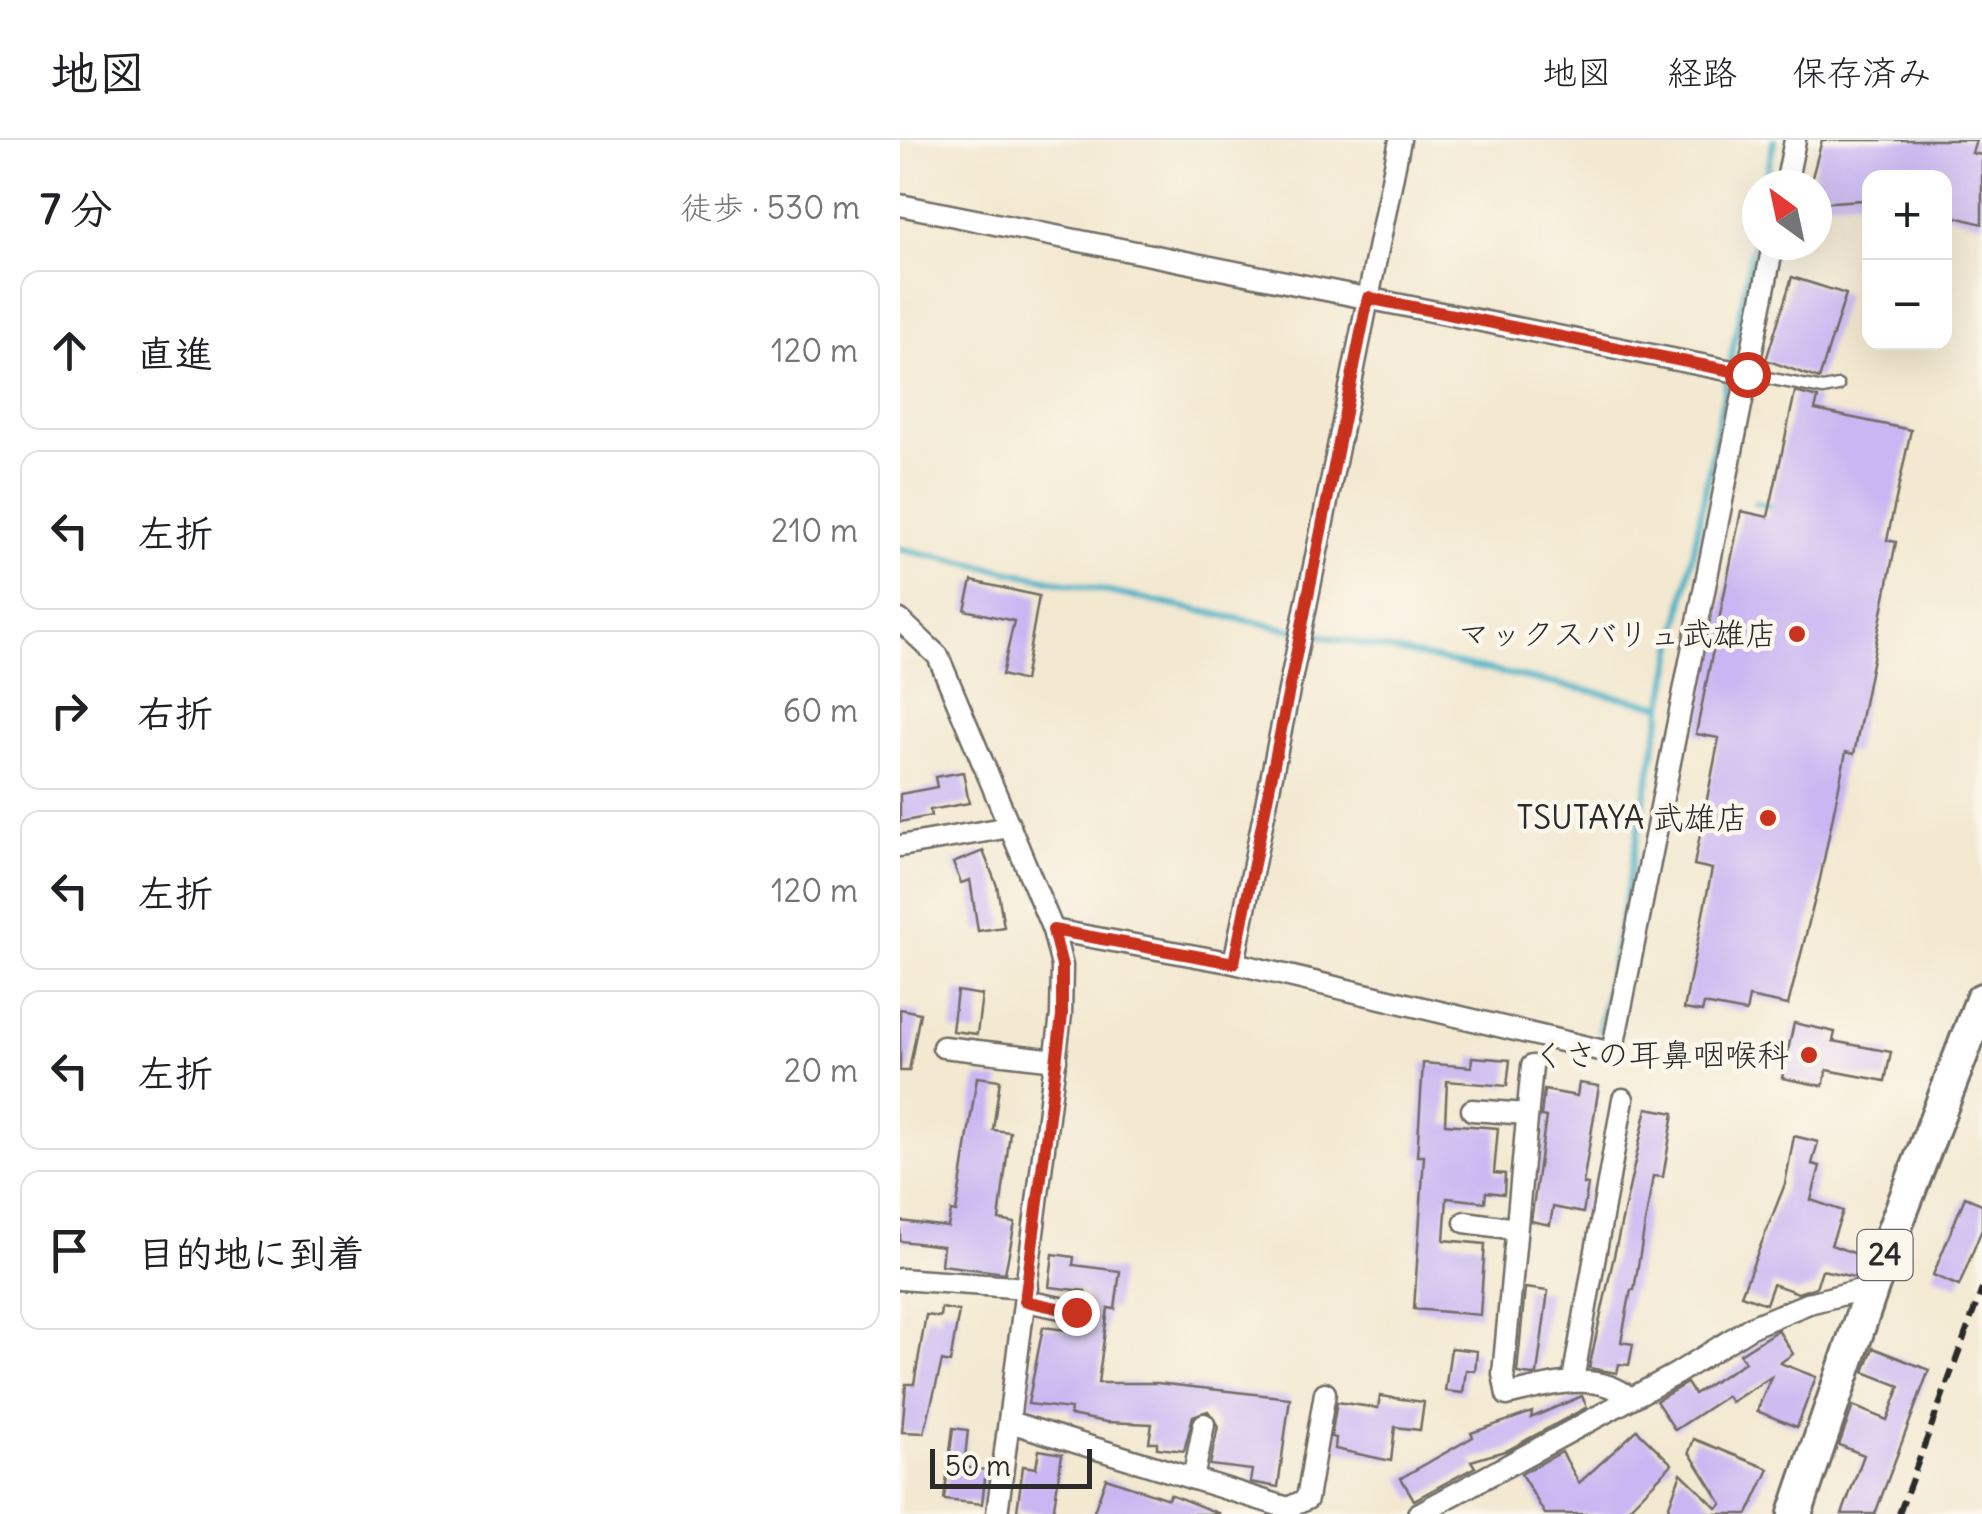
<!DOCTYPE html>
<html lang="ja">
<meta charset="utf-8">
<style>
:root{--surface:#fff;--page:#f2f2f2;--text:#202124;--muted:#757577;--line:#e0e0e0}
body{margin:0;font-family:Delius,"Klee One",sans-serif;background:var(--page);color:var(--text)}
.controls{position:absolute;right:30px;top:30px;display:grid;overflow:hidden;border-radius:20px;box-shadow:0 10px 40px #0002}
.controls button{width:90px;height:90px;display:grid;place-items:center;padding:0;border:0;border-bottom:2px solid var(--line);background:var(--surface);color:var(--text);font:50px sans-serif}
.compass{position:absolute;left:842px;top:30px;width:90px;height:90px;border-radius:50%;background:var(--surface);box-shadow:0 10px 40px #0002;rotate:327deg}
.scale{position:absolute;left:30px;bottom:25px;width:162px;box-sizing:border-box;padding-left:10px;border:5px solid #2b2b2b;border-top:0;font-size:28px;line-height:35px;white-space:nowrap;color:#2b2b2b;-webkit-text-stroke:8px #fbf7ec;paint-order:stroke}
.stop{position:absolute;width:30px;height:30px;margin:-22px;border:8px solid #c8321e;border-radius:50%;background:#fff}
.stop.end{background:#c8321e;border-color:#fff;box-shadow:0 2px 10px #0008}
.list{margin:0;padding:0;list-style:none}
h2{display:flex;justify-content:space-between;align-items:center;height:130px;margin:0;padding:0 40px;font-size:42px}
h2 small{font-size:32px;font-weight:400;color:var(--muted)}
.list li{display:grid;grid-template-columns:65px 1fr auto;gap:30px;align-items:center;box-sizing:border-box;height:160px;margin:0 20px 20px;padding:0 20px;border:2px solid var(--line);border-radius:20px}
.list b{display:block;font-size:38px;white-space:nowrap}
.list em{font-size:32px;font-style:normal;color:var(--muted)}
.icon{flex:none;width:55px;height:55px;fill:none;stroke:currentColor;stroke-width:2;stroke-linecap:round;stroke-linejoin:round}
.map{position:relative;flex:none;width:1082px;height:1374px;overflow:hidden}
header{display:flex;align-items:center;gap:60px;box-sizing:border-box;height:140px;padding:0 50px;background:var(--surface);border-bottom:2px solid var(--line)}
header strong{font-size:48px}
nav{display:flex;gap:55px;margin-inline-start:auto;font-size:35px}
main{display:flex}
aside{flex:1;background:var(--surface)}
.map>svg:first-child{display:block}
.lines{fill:none;stroke-linecap:round;stroke-linejoin:round}
.stream{stroke:#46b0c5;stroke-width:6}
.building{fill:#c9b6f2}
.lane-casing{stroke:#716d65;stroke-width:15}
.street-casing{stroke:#716d65;stroke-width:25}
.primary-casing{stroke:#716d65;stroke-width:38}
.lane{stroke:#fff;stroke-width:10}
.street{stroke:#fff;stroke-width:20}
.primary{stroke:#fff;stroke-width:32}
.rail{stroke:#2b2b2b;stroke-width:6;stroke-dasharray:15 8;stroke-linecap:butt}
.route{stroke:#c8321e;stroke-width:12}
.poi-dot{fill:#c8321e;stroke:#fbf7ec;stroke-width:4}
.labels{text-anchor:middle;stroke-width:9;stroke-linejoin:round;paint-order:stroke}
.shield{fill:#fbf7ec;stroke:#696865;stroke-width:2.5}
.shield-label{font-size:30px;font-weight:bold;fill:#2b2b2b}
.poi-label{font-size:32px;fill:#2b2b2b;stroke:#fbf7ec;text-anchor:end}
</style>
<header>
<strong>地図</strong>
<nav><a>地図</a><a>経路</a><a>保存済み</a></nav>
</header>
<main>
<aside>
<h2>7 分<small>徒歩 · 530 m</small></h2>
<ul class="list">
<li><svg class="icon" aria-label="ahead" viewBox="0 0 24 24"><path d="M12 20V5M6 11l6-6 6 6"/></svg><div><b>直進</b></div><em>120 m</em></li>
<li><svg class="icon" aria-label="left" viewBox="0 0 24 24"><path d="M17 20v-9H6M10 6l-5 5 5 5"/></svg><div><b>左折</b></div><em>210 m</em></li>
<li><svg class="icon" aria-label="right" viewBox="0 0 24 24"><path d="M7 20v-9h11M14 6l5 5-5 5"/></svg><div><b>右折</b></div><em>60 m</em></li>
<li><svg class="icon" aria-label="left" viewBox="0 0 24 24"><path d="M17 20v-9H6M10 6l-5 5 5 5"/></svg><div><b>左折</b></div><em>120 m</em></li>
<li><svg class="icon" aria-label="left" viewBox="0 0 24 24"><path d="M17 20v-9H6M10 6l-5 5 5 5"/></svg><div><b>左折</b></div><em>20 m</em></li>
<li><svg class="icon" aria-label="arrive" viewBox="0 0 24 24"><path d="M6 21V4h12l-3 4 3 4H6"/></svg><div><b>目的地に到着</b></div></li>
</ul>
</aside>
<div class="map">
<svg width="1082" height="1374" viewBox="0 0 1082 1374">
<rect width="100%" height="100%" fill="#fbf7ec"/>
<filter id="ink" filterUnits="userSpaceOnUse"><feTurbulence type="fractalNoise" baseFrequency=".01" numOctaves="2"/><feDisplacementMap in="SourceGraphic" scale="20" xChannelSelector="R" yChannelSelector="G"/><feConvolveMatrix kernelMatrix="1 2 1 2 8 2 1 2 1" color-interpolation-filters="sRGB"/></filter>
<filter id="wash" filterUnits="userSpaceOnUse"><feTurbulence type="fractalNoise" baseFrequency=".0048" numOctaves="4" result="noise"/><feDisplacementMap in="SourceGraphic" scale="40" xChannelSelector="R" yChannelSelector="G"/><feGaussianBlur stdDeviation="2.25" result="paint"/><feColorMatrix in="noise" values="0 0 0 0 0 0 0 0 0 0 0 0 0 0 0 0 0 1.4 0 .05"/><feComposite in="paint" operator="in"/></filter>
<g filter="url(#wash)">
<rect width="100%" height="100%" fill="#f3e8d0"/>
<g class="lines">
<g class="stream">
<path d="M865,45L874,0"/>
<path d="M855,363L878,367"/>
<path d="M0,409L763,566L857,85"/>
<path d="M699,890L763,566"/>
</g>
</g>
<g id="blocks">
<g class="building">
<path d="M922,0H1076L1072,13L1082,15V84L1044,74V38H970V54L965,53L963,60L917,63V45H910Z"/>
<path d="M892,137L946,154L919,239L866,220Z"/>
<path d="M895,252L918,258L915,270L1011,290L987,400L996,402L954,614L946,612L920,739L888,865L849,857L846,872L804,864L802,872L784,869L812,729L794,725L819,598L796,594L841,371L868,377Z"/>
<path d="M72,441L139,456L124,541L102,535L114,481L65,470Z"/>
<path d="M63,632L69,663L30,670L31,676L0,682V654L37,647L35,637Z"/>
<path d="M83,711L97,746L104,787L78,791L70,740L61,743L53,723Z"/>
<path d="M57,851L82,855L77,894L52,891Z"/>
<path d="M0,869L20,873L9,931H0Z"/>
<path d="M894,883L935,892L933,901L991,912L985,941L927,930L923,946L882,938Z"/>
<path d="M572,917L610,920L607,946L547,941L545,984L598,988L594,1033L605,1034L604,1054L586,1052L585,1062L547,1058L544,1100L585,1104L580,1175L514,1169L524,1016H517L523,923L571,927Z"/>
<path d="M77,937L100,940L93,990L110,992L99,1080L115,1083L105,1133L41,1125L43,1106L0,1101V1081L48,1087L51,1071L56,1072Z"/>
<path d="M679,943L699,946L683,1044L688,1045L683,1073L653,1067L650,1085L631,1081L646,977L641,976L644,950L677,956Z"/>
<path d="M747,968L774,973L763,1037L753,1036L734,1150H731L721,1202L733,1204L729,1225L719,1224L717,1233L689,1228Z"/>
<path d="M894,996L918,1002L912,1024L920,1026L911,1060L943,1071L931,1105L962,1116L954,1137L922,1130L916,1147L898,1153L873,1144L866,1164L841,1155L885,1044Z"/>
<path d="M1065,1057L1082,1064V1089L1059,1146L1033,1135Z"/>
<path d="M153,1114L174,1117L173,1125L220,1131L215,1169L208,1168L198,1243H257L390,1258L378,1347L350,1342L352,1330L310,1325L318,1286L308,1271L293,1276L284,1311L257,1308V1302H249L252,1284L206,1282L170,1275L171,1269L128,1264L143,1187L180,1192L190,1173L185,1151L149,1147Z"/>
<path d="M625,1148L648,1151L637,1234L632,1235L617,1233Z"/>
<path d="M41,1168L59,1171L50,1223L42,1221L24,1293L2,1292L6,1244H14L26,1175L40,1177Z"/>
<path d="M878,1190L893,1214L880,1223L916,1237L897,1287L857,1271L871,1237L831,1262L827,1256L775,1290L756,1261L787,1243L794,1254L845,1222L840,1214Z"/>
<path d="M551,1208L577,1211L575,1231L566,1230L563,1253L545,1251Z"/>
<path d="M973,1208L1029,1230L975,1374H942L964,1315L939,1305L953,1266L987,1280L1000,1246L964,1232Z"/>
<path d="M480,1256L524,1262L520,1290L495,1287L491,1321L435,1309L436,1298L431,1297L437,1262L478,1268Z"/>
<path d="M682,1256L687,1267L608,1310L571,1321L575,1327L514,1360L501,1338L573,1297L571,1293L632,1272L631,1278Z"/>
<path d="M53,1288L68,1290L64,1327L86,1330L82,1364L44,1360Z"/>
<path d="M737,1290L772,1324L723,1374H645L621,1334L662,1312L679,1343Z"/>
<path d="M794,1299L869,1329L848,1374H766L781,1333L817,1368L822,1364L789,1312Z"/>
<path d="M139,1310L162,1314L153,1374L117,1371L123,1326L136,1328Z"/>
<path d="M206,1338L268,1359L270,1354L320,1374H193Z"/>
</g>
</g>
</g>
<g filter="url(#ink)">
<use href="#blocks" fill-opacity="0" stroke="#716d65" stroke-width="2.5"/>
<g class="lines">
<g class="lane-casing">
<path id="lane" d="M847,234L923,249L938,246"/>
</g>
<g class="street-casing">
<g id="street">
<path d="M886,45L895,0"/>
<path d="M0,65L847,234"/>
<path d="M0,480L38,516L153,790L162,826L161,875L97,1374"/>
<path d="M0,706L110,687"/>
<path d="M153,790L334,823L712,913L873,105"/>
<path d="M334,823L500,0"/>
<path d="M43,907L156,920"/>
<path d="M632,926L603,1234L607,1255C646,1246 695,1229 730,1258"/>
<path d="M572,970L627,974"/>
<path d="M565,1082L616,1089"/>
<path d="M0,1139L127,1148"/>
<path d="M125,1161L176,1171"/>
<path d="M673,1240L723,959"/>
<path d="M110,1282L388,1368L386,1374"/>
<path d="M293,1339L304,1284"/>
<path d="M388,1368L407,1359L425,1253"/>
<path d="M518,1374L776,1234L853,1186L909,1163L972,1147"/>
</g>
</g>
<g class="primary-casing">
<path id="primary" d="M895,1374L972,1147L1082,860"/>
</g>
<use href="#lane" class="lane"/>
<use href="#street" class="street"/>
<use href="#primary" class="primary"/>
<path class="rail" d="M999,1374L1082,1149"/>
</g>
</g>
<g class="lines" filter="url(#ink)">
<path class="route" d="M176,1172L125,1161L162,876V826L153,790L334,823L468,158L847,234"/>
</g>
<g class="poi-dot">
<circle cx="897" cy="494" r="10"/>
<circle cx="868" cy="678" r="10"/>
<circle cx="909" cy="915" r="10"/>
</g>
<g class="labels">
<rect class="shield" x="957.5" y="1090" width="55" height="50" rx="8"/>
<g class="shield-label">
<text x="985" y="1125">24</text>
</g>
<g class="poi-label">
<text x="877" y="505">マックスバリュ武雄店</text>
<text x="848" y="689">TSUTAYA 武雄店</text>
<text x="889" y="926">くさの耳鼻咽喉科</text>
</g>
</g>
</svg>
<div class="controls">
<button>+</button>
<button>−</button>
</div>
<svg class="compass" viewBox="-18 -18 36 36"><path d="M0-13l5 13h-10z" fill="#e53935"/><path d="M0 13l5-13h-10z" fill="#757577"/></svg>
<div class="scale">50 m</div>
<div class="stop" style="left:847px;top:234px"></div>
<div class="stop end" style="left:176px;top:1172px"></div>
</div>
</main>
